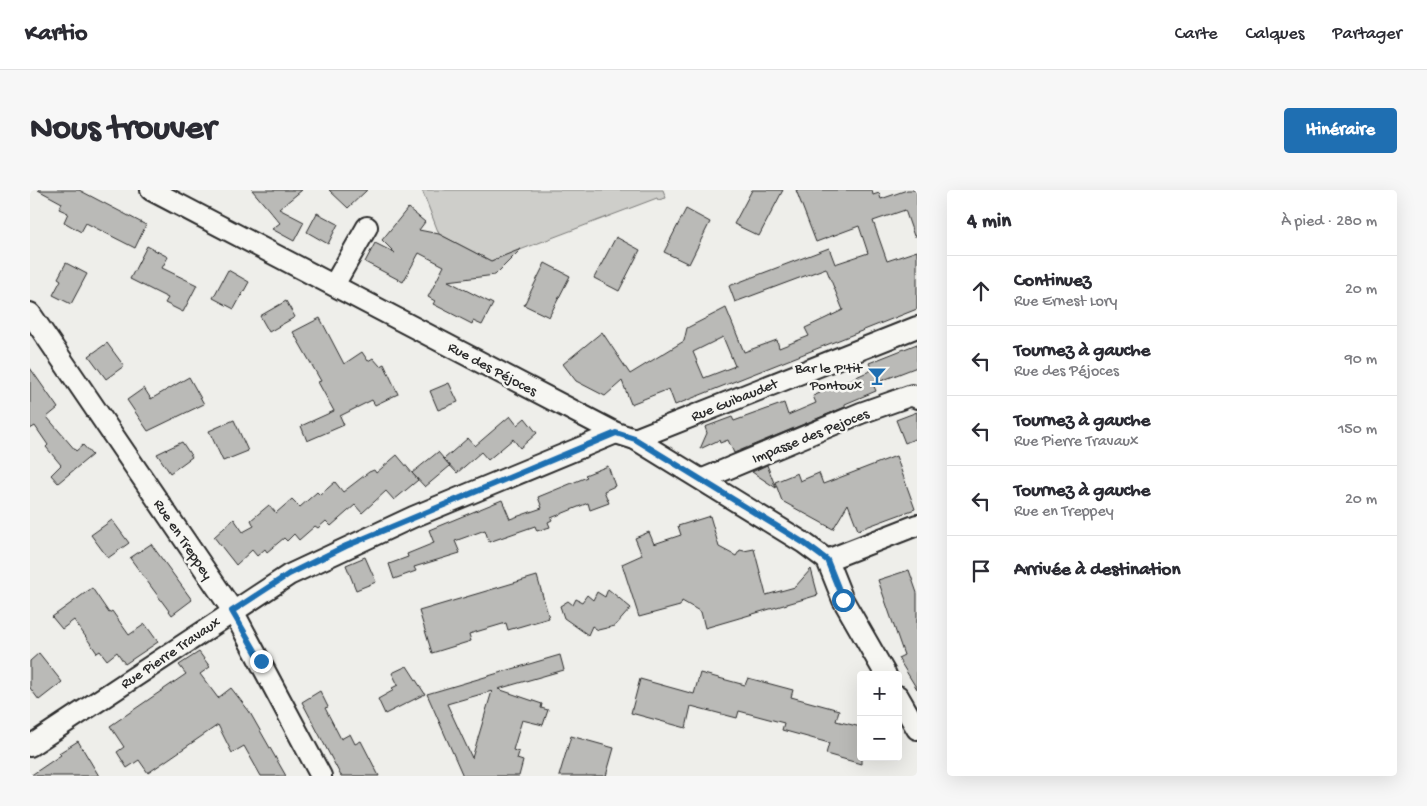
<!DOCTYPE html>
<html lang="fr">
<meta charset="utf-8">
<style>
:root{--surface:#fff;--page:#f7f7f7;--text:#2b2b33;--muted:#7c7c81;--line:#e1e1e2;--accent:#1f6fb2}
body{margin:0;font-family:"Gochi Hand",sans-serif;background:var(--page);color:var(--text)}
.controls{position:absolute;right:15px;bottom:15px;display:grid;overflow:hidden;border-radius:5px;box-shadow:0 5px 20px #0002}
.controls button{width:45px;height:45px;display:grid;place-items:center;padding:0;border:0;border-bottom:1px solid var(--line);background:var(--surface);color:var(--text);font:25px sans-serif}
.stop{position:absolute;width:15px;height:15px;margin:-11px;border:4px solid #1f6fb2;border-radius:50%;background:#fff}
.stop.end{background:#1f6fb2;border-color:#fff;box-shadow:0 1px 5px #0008}
.list{margin:0;padding:0;list-style:none}
h2{display:flex;justify-content:space-between;align-items:center;height:65px;margin:0;padding:0 20px;font-size:21px}
h2 small{font-size:16px;font-weight:400;color:var(--muted)}
.list li{display:grid;grid-template-columns:32px 1fr auto;gap:15px;align-items:center;box-sizing:border-box;height:70px;padding:0 20px;border-top:1px solid var(--line)}
.list b{display:block;font-size:19px;white-space:nowrap}
.list p{margin:0;font-size:16px;white-space:nowrap;color:var(--muted)}
.list em{font-size:16px;font-style:normal;color:var(--muted)}
.icon{flex:none;width:28px;height:28px;fill:none;stroke:currentColor;stroke-width:2;stroke-linecap:round;stroke-linejoin:round}
.map{position:relative;flex:none;width:887px;height:586px;overflow:hidden;border-radius:5px}
header{display:flex;align-items:center;gap:30px;box-sizing:border-box;height:70px;padding:0 25px;background:var(--surface);border-bottom:1px solid var(--line)}
header strong{font-size:24px}
nav{display:flex;gap:28px;margin-inline-start:auto;font-size:18px}
.intro{display:flex;align-items:center;justify-content:space-between;box-sizing:border-box;height:120px;padding:0 30px}
h1{margin:0;font-size:35px}
.button{padding:12px 22px;border-radius:5px;background:var(--accent);color:#fff;font-size:18px;font-weight:700}
main{display:flex;gap:30px;padding:0 30px}
aside{flex:1;background:var(--surface);border-radius:5px;box-shadow:0 5px 20px #0002}
.map>svg:first-child{display:block}
.grass{fill:#cececa;stroke:#7c7c7a}
.building{fill:#babab7;stroke:#2b2b2b;fill-rule:evenodd}
.lines{fill:none;stroke-linecap:round;stroke-linejoin:round}
.minor-casing{stroke:#2b2b2b;stroke-width:24}
.minor{stroke:#f6f6f2;stroke-width:20}
.route{stroke:#1f6fb2;stroke-width:6}
.labels{text-anchor:middle;stroke-width:5;stroke-linejoin:round;paint-order:stroke}
.poi-label{font-size:15px;fill:#2b2b2b;stroke:#f6f6f2;text-anchor:end}
.street-label{font-size:15px;fill:#2b2b2b;stroke:#f6f6f2}
</style>
<header>
<strong>Kartio</strong>
<nav><a>Carte</a><a>Calques</a><a>Partager</a></nav>
</header>
<div class="intro"><h1>Nous trouver</h1><a class="button">Itinéraire</a></div>
<main>
<div class="map">
<svg width="887" height="586" viewBox="0 0 887 586">
<rect width="100%" height="100%" fill="#eeeeea"/>
<filter id="ink" filterUnits="userSpaceOnUse"><feTurbulence type="fractalNoise" baseFrequency=".02" numOctaves="2"/><feDisplacementMap in="SourceGraphic" scale="10" xChannelSelector="R" yChannelSelector="G"/><feConvolveMatrix kernelMatrix="1 2 1 2 8 2 1 2 1" color-interpolation-filters="sRGB"/></filter>
<g filter="url(#ink)">
<path class="grass" d="M392,0H633L636,8L628,10L627,8L461,71L409,44Z"/>
<g class="building">
<path d="M8,0H49L116,35L105,58L56,33L51,42L34,32L38,23L29,19L32,13Z"/>
<path d="M222,0H272L249,19L274,32L264,51L242,39L250,33Z"/>
<path d="M299,0H337L318,18Z"/>
<path d="M722,0H753L729,46L704,34Z"/>
<path d="M766,0H842L843,5L849,3L851,9L877,0H887V46H884L875,20L843,31L857,71L887,61V119L645,215L639,199L601,214L592,191L575,206L546,191L533,174L572,142L600,184L654,151L657,138L696,118L714,162L747,150L749,158L779,146L775,138L813,120L796,78L705,112L699,96L799,58L805,74L838,63L829,36L786,52ZM693,147L705,176L674,188L663,162Z"/>
<path d="M378,18L395,32L389,40L409,44L461,71L491,59L465,85L418,91L463,114L452,135L443,131L442,134L403,114L405,111L398,107L414,76L389,63L373,92L335,72L345,53L365,63L352,50Z"/>
<path d="M656,19L680,32L659,74L634,62Z"/>
<path d="M287,23L308,34L298,54L277,42Z"/>
<path d="M586,47L610,60L589,101L564,88Z"/>
<path d="M117,56L138,67L132,78L167,95L153,122L135,113L138,108L100,89Z"/>
<path d="M36,73L57,84L41,114L23,105L31,90L28,88Z"/>
<path d="M515,73L540,86L519,127L494,115Z"/>
<path d="M198,80L219,92L204,119L183,108Z"/>
<path d="M256,111L265,127L239,142L230,126Z"/>
<path d="M290,128L314,174L332,162L338,171L343,168L350,176L354,174L368,204L345,215L342,210L310,226L314,235L277,251L271,236L304,221L288,192L291,191L263,142Z"/>
<path d="M77,153L94,176L76,189L59,166Z"/>
<path d="M887,154V177L843,194L846,201L815,214V217L704,263L698,250L690,253L689,250L670,259L677,243L675,237L702,227L704,231L754,213L758,225L786,213L783,206L842,180L839,173Z"/>
<path d="M0,178L28,218L17,227L46,261L53,255L62,265L28,293L21,285L31,275L16,257L18,255L5,236L0,239Z"/>
<path d="M159,187L174,214L118,241L97,210L114,198L121,209Z"/>
<path d="M419,193L428,212L408,220L400,201Z"/>
<path d="M887,222V248L875,253L866,230Z"/>
<path d="M480,226L487,235L495,228L507,243L490,258L483,249L458,270L451,262L427,283L414,269L438,248L445,256Z"/>
<path d="M204,230L218,261L193,271L179,241Z"/>
<path d="M152,252L162,267L140,283L127,264Z"/>
<path d="M408,262L420,276L395,297L382,283Z"/>
<path d="M367,265L388,290L364,310L356,301L332,323L325,315L301,336L296,331L288,338L285,336L269,350L264,344L257,351L254,348L237,362L235,359L227,366L222,360L206,375L184,347L204,329L213,342L224,336L221,330L239,315L246,323L262,309L270,317L287,302L290,305L305,292L313,302L339,282L344,280L346,283Z"/>
<path d="M866,266L885,319L828,340L818,314L803,339L752,311L745,292L767,283L770,291L789,283L793,294Z"/>
<path d="M737,275L746,298L722,282Z"/>
<path d="M578,276L585,296L574,301L579,313L560,320L558,313L521,328L522,330L518,332L520,337L507,341L505,336L459,352L455,340L425,351L430,363L384,377L386,381L364,389L359,374L378,367L377,364L404,353L399,340L472,310L480,329L512,318L508,307L557,287L555,285Z"/>
<path d="M680,326L689,357L706,366L710,360L714,361L724,359L736,405L765,397L781,379L788,405L675,438L671,422L652,411L650,416L609,427L592,374L612,365L605,348L619,342L624,354L651,345L648,336Z"/>
<path d="M82,330L99,353L78,368L61,345Z"/>
<path d="M121,354L162,410L142,425L100,368Z"/>
<path d="M335,367L346,392L326,400L316,375Z"/>
<path d="M879,380L887,403V499L868,468L874,465L848,390Z"/>
<path d="M507,386L519,428L478,440L476,433L439,444L441,451L402,463L389,421Z"/>
<path d="M62,398L79,423L82,421L99,445L115,434L128,452L95,474L87,462L77,470L70,461L67,463L44,430L32,439L22,427Z"/>
<path d="M578,399L601,418L585,436L568,440L562,436L558,445L534,428L530,416L538,411L543,415L546,409L552,412L557,405L563,410L567,402L575,407Z"/>
<path d="M169,462L180,477L170,484L188,508L201,498L219,521L256,586H231L214,556L202,563L188,535L118,583L109,570L97,578L87,562L94,557L80,536L156,484L149,475Z"/>
<path d="M9,463L32,492L9,510L0,498V471Z"/>
<path d="M530,465L534,480L468,499L512,514L511,518L518,520L513,535L492,530L483,560L489,562L487,569L493,571L489,586H433L397,504ZM462,501L442,568L417,514Z"/>
<path d="M377,476L395,504L355,524L348,509L364,500L362,498L368,495L362,483Z"/>
<path d="M670,483L715,495L718,488L763,500L761,507L809,520L806,531L831,537V574L796,564L799,553L752,540L754,533L709,521L707,528L661,516L656,538L601,523L610,489L664,504Z"/>
<path d="M290,501L298,517L295,518L311,549L320,544L325,554L331,551L349,586H311L272,512Z"/>
<path d="M541,546L584,558L576,586H529Z"/>
<path d="M48,551L69,586H0L31,565L29,563Z"/>
</g>
<g class="lines">
<g class="minor-casing">
<g id="minor">
<path d="M121,0L586,243L605,249L774,353L797,370"/>
<path d="M304,95L337,37"/>
<path d="M0,123L203,421L291,586"/>
<path d="M605,249L887,137"/>
<path d="M673,289L831,223L882,205L887,208"/>
<path d="M797,370L813,410L856,485"/>
<path d="M797,370L887,335"/>
<path d="M868,506L887,539"/>
<path d="M0,556L259,385L383,327L586,243"/>
</g>
</g>
<use href="#minor" class="minor"/>
</g>
</g>
<g class="lines" filter="url(#ink)">
<path class="route" d="M231,471L202,421L210,416L259,384L316,356L586,243L605,249L774,353L797,370L813,410"/>
</g>
<defs>
<g id="bar-bare" transform="scale(1.5)"><path d="M-6-5H6L.8 .8V4.5H3.5V6h-7V4.5H-.8V.8Z" fill="#1f6fb2" stroke="#f6f6f2" stroke-width="2.5" paint-order="stroke"/></g>
</defs>
<g fill-rule="evenodd">
<use href="#bar-bare" x="847" y="186"/>
</g>
<g class="labels">
<g class="poi-label">
<text x="832" y="182">Bar le P'tit<tspan x="832" dy="17">Pontoux</tspan></text>
</g>
<g class="street-label">
<text transform="translate(463 178) rotate(28)" y="5">Rue des Péjoces</text>
<text transform="translate(704 209) rotate(-22)" y="5">Rue Guibaudet</text>
<text transform="translate(780 245) rotate(-22)" y="5">Impasse des Pejoces</text>
<text transform="translate(154 349) rotate(56)" y="5">Rue en Treppey</text>
<text transform="translate(140 462) rotate(-34)" y="5">Rue Pierre Travaux</text>
</g>
</g>
</svg>
<div class="controls">
<button>+</button>
<button>−</button>
</div>
<div class="stop" style="left:813px;top:410px"></div>
<div class="stop end" style="left:231px;top:471px"></div>
</div>
<aside>
<h2>4 min<small>À pied · 280 m</small></h2>
<ul class="list">
<li><svg class="icon" aria-label="ahead" viewBox="0 0 24 24"><path d="M12 20V5M6 11l6-6 6 6"/></svg><div><b>Continuez</b><p>Rue Ernest Lory</p></div><em>20 m</em></li>
<li><svg class="icon" aria-label="left" viewBox="0 0 24 24"><path d="M17 20v-9H6M10 6l-5 5 5 5"/></svg><div><b>Tournez à gauche</b><p>Rue des Péjoces</p></div><em>90 m</em></li>
<li><svg class="icon" aria-label="left" viewBox="0 0 24 24"><path d="M17 20v-9H6M10 6l-5 5 5 5"/></svg><div><b>Tournez à gauche</b><p>Rue Pierre Travaux</p></div><em>150 m</em></li>
<li><svg class="icon" aria-label="left" viewBox="0 0 24 24"><path d="M17 20v-9H6M10 6l-5 5 5 5"/></svg><div><b>Tournez à gauche</b><p>Rue en Treppey</p></div><em>20 m</em></li>
<li><svg class="icon" aria-label="arrive" viewBox="0 0 24 24"><path d="M6 21V4h12l-3 4 3 4H6"/></svg><div><b>Arrivée à destination</b></div></li>
</ul>
</aside>
</main>
